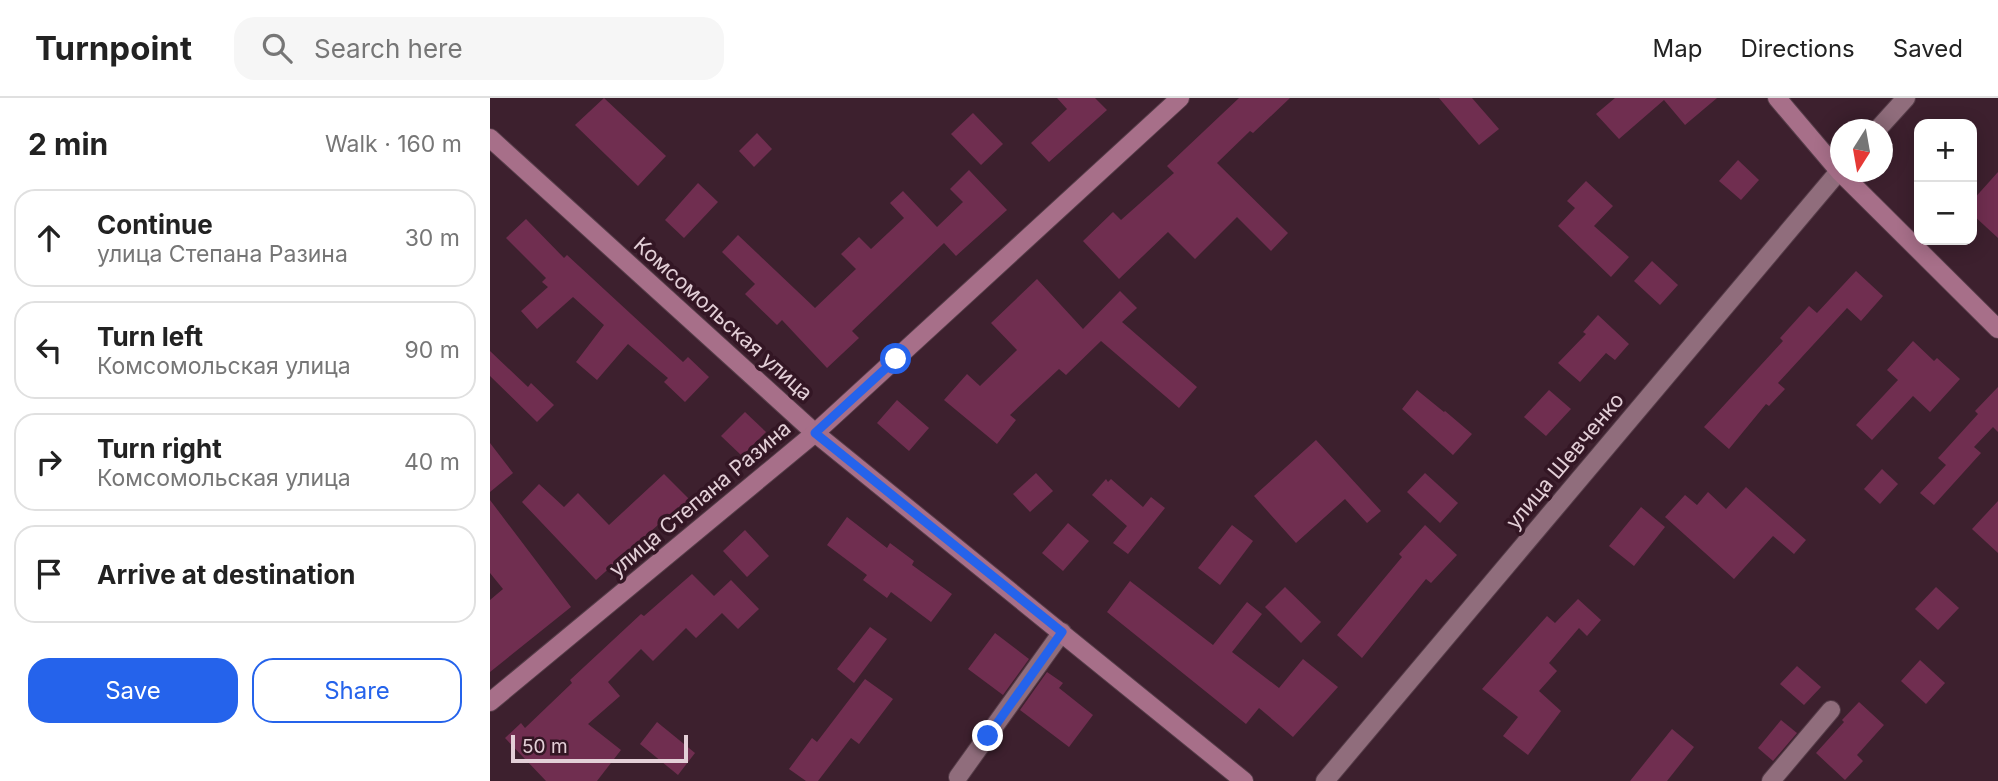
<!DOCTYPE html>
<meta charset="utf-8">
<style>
:root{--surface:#fff;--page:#f6f6f6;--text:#222;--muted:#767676;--line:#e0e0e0;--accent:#2563eb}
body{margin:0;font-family:Inter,sans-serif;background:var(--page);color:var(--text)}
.controls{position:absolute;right:21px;top:21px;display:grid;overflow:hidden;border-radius:14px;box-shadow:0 4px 18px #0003}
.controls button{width:63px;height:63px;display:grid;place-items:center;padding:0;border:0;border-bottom:2px solid var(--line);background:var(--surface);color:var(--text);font:35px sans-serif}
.compass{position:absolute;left:1340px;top:21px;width:63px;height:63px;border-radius:50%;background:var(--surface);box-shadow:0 4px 18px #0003;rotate:191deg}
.scale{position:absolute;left:21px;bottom:18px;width:177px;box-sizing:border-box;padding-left:7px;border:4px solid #e3cfd7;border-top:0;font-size:19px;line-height:24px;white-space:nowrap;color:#e3cfd7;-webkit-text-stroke:5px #331624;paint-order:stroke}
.stop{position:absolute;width:21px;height:21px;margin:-16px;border:5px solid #2563eb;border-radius:50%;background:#fff}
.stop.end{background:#2563eb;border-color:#fff;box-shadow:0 2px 7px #0008}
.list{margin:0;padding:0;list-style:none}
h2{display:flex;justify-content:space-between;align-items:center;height:91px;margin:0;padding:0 28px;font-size:30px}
h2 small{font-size:23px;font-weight:400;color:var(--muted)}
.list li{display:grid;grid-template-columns:46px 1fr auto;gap:21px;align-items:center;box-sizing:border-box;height:98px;margin:0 14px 14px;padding:0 14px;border:2px solid var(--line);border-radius:21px}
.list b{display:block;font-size:26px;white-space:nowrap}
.list p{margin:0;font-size:23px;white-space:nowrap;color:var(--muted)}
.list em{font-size:23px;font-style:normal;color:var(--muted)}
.actions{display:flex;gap:14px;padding:21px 28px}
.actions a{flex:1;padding:16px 0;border:2px solid var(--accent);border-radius:21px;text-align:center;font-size:24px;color:var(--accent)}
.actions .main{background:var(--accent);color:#fff}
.icon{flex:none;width:38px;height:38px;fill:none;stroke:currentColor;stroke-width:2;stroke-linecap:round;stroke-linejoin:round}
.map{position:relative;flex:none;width:1508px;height:683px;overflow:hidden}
header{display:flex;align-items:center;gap:42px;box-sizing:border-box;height:98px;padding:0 35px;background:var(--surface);border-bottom:2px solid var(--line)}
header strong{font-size:33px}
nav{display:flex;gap:38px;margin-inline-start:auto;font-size:24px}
.search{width:490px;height:63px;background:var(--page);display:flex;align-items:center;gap:18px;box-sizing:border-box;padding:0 24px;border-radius:21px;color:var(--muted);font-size:26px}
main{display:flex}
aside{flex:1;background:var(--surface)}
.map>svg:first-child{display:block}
.building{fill:#702e50}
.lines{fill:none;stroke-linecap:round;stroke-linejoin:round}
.street-casing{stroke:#553c48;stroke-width:20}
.secondary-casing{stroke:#553c48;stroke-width:20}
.street{stroke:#906d7c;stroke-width:18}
.secondary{stroke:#a76f89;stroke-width:18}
.route{stroke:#2563eb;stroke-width:9}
.labels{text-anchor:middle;stroke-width:7;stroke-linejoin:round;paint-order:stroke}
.street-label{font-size:21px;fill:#e3cfd7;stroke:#331624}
</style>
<header>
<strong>Turnpoint</strong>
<div class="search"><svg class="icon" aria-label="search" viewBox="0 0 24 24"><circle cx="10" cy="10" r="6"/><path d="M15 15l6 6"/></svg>Search here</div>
<nav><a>Map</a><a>Directions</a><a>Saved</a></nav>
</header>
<main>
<aside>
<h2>2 min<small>Walk · 160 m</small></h2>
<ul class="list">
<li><svg class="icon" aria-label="ahead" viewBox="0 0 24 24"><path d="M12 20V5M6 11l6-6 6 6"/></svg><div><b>Continue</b><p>улица Степана Разина</p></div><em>30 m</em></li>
<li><svg class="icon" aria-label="left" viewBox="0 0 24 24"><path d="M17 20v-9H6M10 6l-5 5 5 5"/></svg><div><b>Turn left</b><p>Комсомольская улица</p></div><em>90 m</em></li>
<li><svg class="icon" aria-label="right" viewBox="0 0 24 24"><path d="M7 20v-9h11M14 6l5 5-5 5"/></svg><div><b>Turn right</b><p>Комсомольская улица</p></div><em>40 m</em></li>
<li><svg class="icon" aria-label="arrive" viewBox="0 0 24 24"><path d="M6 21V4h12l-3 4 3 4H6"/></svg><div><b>Arrive at destination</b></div></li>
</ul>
<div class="actions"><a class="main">Save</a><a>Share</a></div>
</aside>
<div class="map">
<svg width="1508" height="683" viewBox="0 0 1508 683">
<rect width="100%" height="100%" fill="#3d202e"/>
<g class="building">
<path d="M114,0L176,58L148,88L85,27Z"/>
<path d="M567,0H605L617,12L559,64L541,45L577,11Z"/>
<path d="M749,0H800L763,35L760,33L727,65L798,135L781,153L747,119L705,161L678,134L629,181L593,143L623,114L631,122L684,75L677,68Z"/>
<path d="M949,0H982L1009,31L989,47Z"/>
<path d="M1125,0H1227L1195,27L1174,2L1129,41L1106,16Z"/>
<path d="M483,15L513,46L491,67L461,36Z"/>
<path d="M267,35L282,51L264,69L249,53Z"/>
<path d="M1248,62L1269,82L1251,102L1229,83Z"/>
<path d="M479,72L517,112L466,158L454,145L362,233L369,240L337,270L292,222L287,227L255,196L265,186L232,154L248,137L325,210L366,171L351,156L369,139L381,151L414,120L400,105L413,93L447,129L473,104L460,91Z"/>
<path d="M1508,74V140L1482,116V103Z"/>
<path d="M1096,83L1123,108L1104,128L1139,159L1121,179L1068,128L1085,110L1077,103Z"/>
<path d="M208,85L228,104L194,140L175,122Z"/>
<path d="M36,121L74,160L77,157L193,264L198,259L219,279L195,304L174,284L178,280L138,246L107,282L86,264L114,227L83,199L47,231L31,213L58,189L52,184L56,180L16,140Z"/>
<path d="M1162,163L1188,187L1170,207L1144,183Z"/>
<path d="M1366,173L1393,198L1371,223L1357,210L1288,285L1295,291L1279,308L1276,306L1239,351L1214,329L1293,243L1290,240L1319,208L1327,215Z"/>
<path d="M547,181L593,231L630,193L647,210L632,224L707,289L689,310L611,243L576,277L569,271L520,317L526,322L507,346L454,302L477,276L490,288L527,252L501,225Z"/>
<path d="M1108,217L1139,246L1125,262L1116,255L1090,284L1068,265L1096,236L1093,234Z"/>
<path d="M1423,243L1444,263L1447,260L1470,281L1440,314L1423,298L1382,342L1366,327L1408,282L1397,272Z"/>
<path d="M0,253L38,289L41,285L64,307L47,324L0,278Z"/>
<path d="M1508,289V334L1503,329L1484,349L1491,355L1444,407L1430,395L1456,367L1448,360L1488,316L1485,313Z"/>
<path d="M927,292L954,314L955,313L982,336L963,357L912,311Z"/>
<path d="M1059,292L1081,311L1056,338L1034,319Z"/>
<path d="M407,302L439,330L419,353L387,325Z"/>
<path d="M255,314L276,334L252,358L231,338Z"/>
<path d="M826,342L891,413L877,425L855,401L806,445L764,398Z"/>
<path d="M0,345L23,375L0,394Z"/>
<path d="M1392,371L1408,386L1390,406L1374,391Z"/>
<path d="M546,375L563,393L540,414L523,396Z"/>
<path d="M935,375L968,405L950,425L917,394Z"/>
<path d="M174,376L202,404L183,423L178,418L106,482L32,404L49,386L74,409L88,395L119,427Z"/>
<path d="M616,381L618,384L621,381L653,409L661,399L675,410L638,456L623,445L637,428L602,397Z"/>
<path d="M1256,389L1316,442L1304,456L1283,438L1244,481L1175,419L1195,397L1207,407L1218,394L1236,411Z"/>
<path d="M0,402L81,509L0,574V502L13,491L0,475Z"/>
<path d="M1508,403V455L1482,431Z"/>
<path d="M1151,409L1175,429L1144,468L1119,448Z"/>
<path d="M357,419L397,450L400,445L424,463L422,467L462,496L441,524L401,494L397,500L373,482L377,477L337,447Z"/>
<path d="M578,425L599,443L573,473L552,455Z"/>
<path d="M742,427L763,443L730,487L708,470Z"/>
<path d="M935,427L967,457L941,485L936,481L872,560L847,537L912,459L909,456Z"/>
<path d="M255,432L279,458L257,479L233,453Z"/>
<path d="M202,476L224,498L241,482L269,511L248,531L232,515L206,540L196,530L163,563L151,551L118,584L130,598L98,626L131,652L107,683H56L15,640L31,625L35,630L82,585L80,582L151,516L154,518Z"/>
<path d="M640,483L723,547L757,504L772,516L742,554L789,590L813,561L848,589L803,639L769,610L756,626L617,514Z"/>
<path d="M795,489L831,524L811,545L775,509Z"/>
<path d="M1446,489L1469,510L1448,532L1425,511Z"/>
<path d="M1088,501L1111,522L1097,538L1089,530L1059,565L1067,573L1049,593L1071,613L1038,657L1013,638L1028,619L992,591L1057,518L1065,525Z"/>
<path d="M380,529L397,541L364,585L347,571Z"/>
<path d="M505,535L539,561L513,597L478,571Z"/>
<path d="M1430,562L1455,585L1436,606L1411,583Z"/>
<path d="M1307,568L1331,589L1314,607L1290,586Z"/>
<path d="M557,574L573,585L569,590L603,617L579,649L530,612Z"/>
<path d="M375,581L403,601L369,646L361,640L328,683H316L299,671L322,640L327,644Z"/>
<path d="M1369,604L1394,627L1367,657L1373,663L1355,682L1326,655L1354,624L1352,622Z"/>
<path d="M1291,622L1307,635L1283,663L1268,650Z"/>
<path d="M167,624L205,655L188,677L150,646Z"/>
<path d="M1182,631L1204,649L1177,683H1140Z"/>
</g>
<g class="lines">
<g class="street-casing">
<g id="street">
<path d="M1387,32L1416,0"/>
<path d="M468,679L572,534"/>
<path d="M835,683L1350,72"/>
<path d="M1281,683L1341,612"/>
</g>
</g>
<g class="secondary-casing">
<g id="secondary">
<path d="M1287,0L1349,73L1508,231"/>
<path d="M0,40L325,335L754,683"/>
<path d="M0,604L325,335L690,0"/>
</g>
</g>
<use href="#street" class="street"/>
<use href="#secondary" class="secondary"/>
</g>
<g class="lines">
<path class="route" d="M406,261L325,335L572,534L498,638"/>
</g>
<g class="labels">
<g class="street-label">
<text transform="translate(233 221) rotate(42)" y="7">Комсомольская улица</text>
<text transform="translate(1075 363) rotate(-50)" y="7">улица Шевченко</text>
<text transform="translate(210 401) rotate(-40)" y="7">улица Степана Разина</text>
</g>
</g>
</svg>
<div class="controls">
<button>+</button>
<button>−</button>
</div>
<svg class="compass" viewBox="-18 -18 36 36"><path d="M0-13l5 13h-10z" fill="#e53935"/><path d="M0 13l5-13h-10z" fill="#767676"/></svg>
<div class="scale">50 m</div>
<div class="stop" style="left:406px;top:261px"></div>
<div class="stop end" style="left:498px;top:638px"></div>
</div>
</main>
